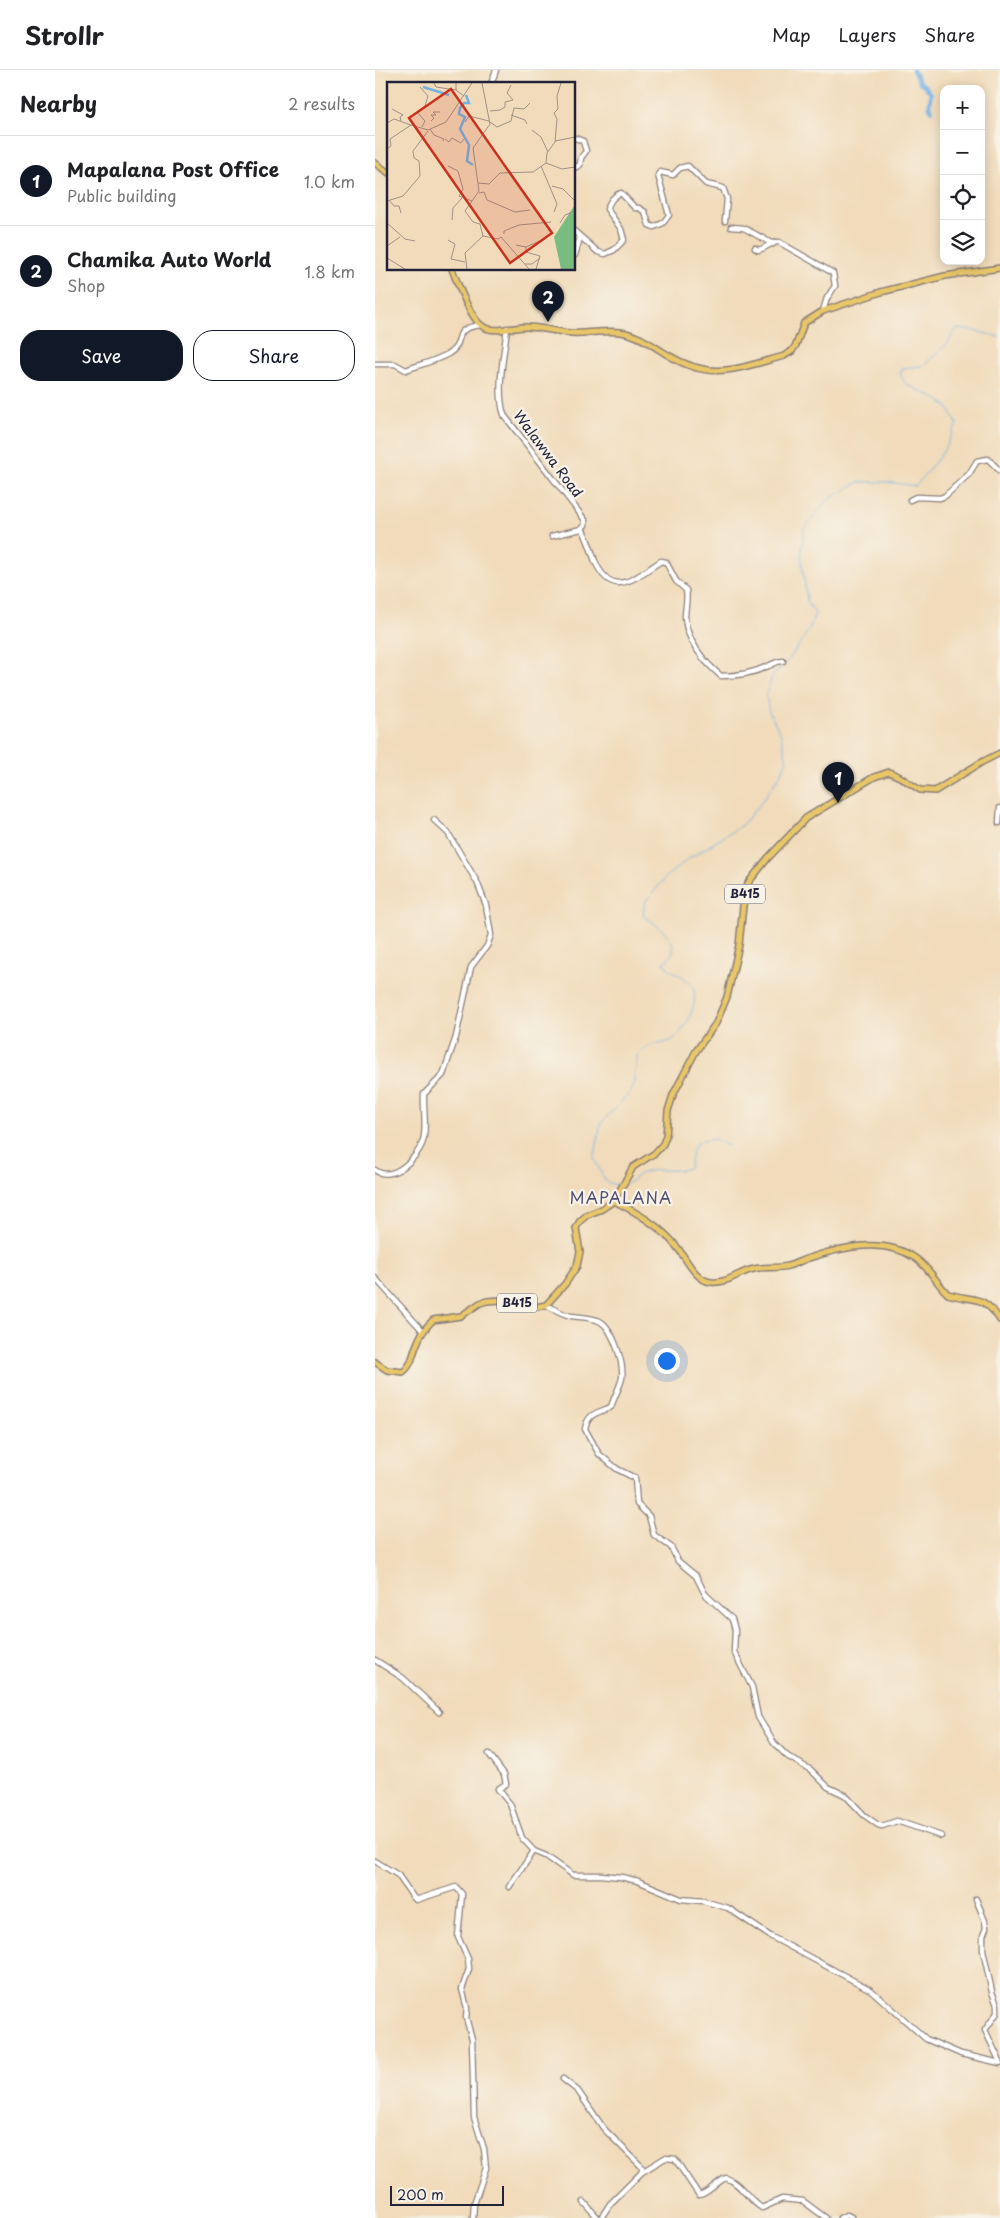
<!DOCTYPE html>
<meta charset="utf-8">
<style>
:root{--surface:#fff;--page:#f6f6f6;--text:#202124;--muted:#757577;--line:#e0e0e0;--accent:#111827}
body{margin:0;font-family:"Playpen Sans",sans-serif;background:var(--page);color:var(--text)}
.controls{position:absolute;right:15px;top:15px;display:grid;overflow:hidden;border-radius:10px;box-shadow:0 2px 12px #0003}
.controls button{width:45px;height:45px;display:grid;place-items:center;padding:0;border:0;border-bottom:1px solid var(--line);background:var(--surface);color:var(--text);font:25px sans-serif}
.scale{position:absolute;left:15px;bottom:12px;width:114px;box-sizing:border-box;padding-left:5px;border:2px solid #22223b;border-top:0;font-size:14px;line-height:18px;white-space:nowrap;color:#22223b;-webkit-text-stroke:4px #f7f3e8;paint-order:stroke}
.you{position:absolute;left:291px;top:1290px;width:18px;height:18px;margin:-12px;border:4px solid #fff;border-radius:50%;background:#1a73e8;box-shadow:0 0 0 8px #1a73e833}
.badge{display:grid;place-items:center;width:32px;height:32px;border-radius:50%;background:var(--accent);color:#fff;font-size:16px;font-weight:700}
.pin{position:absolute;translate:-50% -41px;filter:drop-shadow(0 1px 2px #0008)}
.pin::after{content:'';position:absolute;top:26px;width:18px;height:15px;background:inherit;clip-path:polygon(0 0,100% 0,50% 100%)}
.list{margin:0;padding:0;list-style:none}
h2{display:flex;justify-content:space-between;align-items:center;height:65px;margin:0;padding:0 20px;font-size:21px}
h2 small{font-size:16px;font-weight:400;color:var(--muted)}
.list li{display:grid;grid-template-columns:32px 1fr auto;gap:15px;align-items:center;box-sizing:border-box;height:90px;padding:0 20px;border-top:1px solid var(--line)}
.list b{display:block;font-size:19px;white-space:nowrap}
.list p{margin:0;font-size:16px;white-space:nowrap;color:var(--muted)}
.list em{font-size:16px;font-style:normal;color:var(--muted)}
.actions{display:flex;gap:10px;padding:15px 20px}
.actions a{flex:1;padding:11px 0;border:1px solid var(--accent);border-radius:20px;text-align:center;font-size:18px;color:var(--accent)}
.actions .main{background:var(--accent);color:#fff}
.icon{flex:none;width:28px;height:28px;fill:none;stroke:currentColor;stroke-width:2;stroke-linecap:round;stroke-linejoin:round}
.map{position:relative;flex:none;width:625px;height:2148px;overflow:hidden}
header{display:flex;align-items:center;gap:30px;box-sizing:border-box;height:70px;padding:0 25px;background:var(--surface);border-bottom:1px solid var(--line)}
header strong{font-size:24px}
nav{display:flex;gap:28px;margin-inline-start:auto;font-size:18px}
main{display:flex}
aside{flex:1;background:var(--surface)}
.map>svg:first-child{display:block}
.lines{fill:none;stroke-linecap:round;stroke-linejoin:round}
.stream{stroke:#72b2e5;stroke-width:1}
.canal{stroke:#72b2e5;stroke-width:4}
.minor-casing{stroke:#8a7e7a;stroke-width:7}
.major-casing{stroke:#8a7e7a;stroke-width:8}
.minor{stroke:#fff;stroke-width:4.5}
.major{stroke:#e9c769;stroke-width:5}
.labels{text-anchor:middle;stroke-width:4.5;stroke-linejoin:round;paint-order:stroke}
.shield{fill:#f7f3e8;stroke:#62616f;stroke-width:1}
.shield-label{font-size:12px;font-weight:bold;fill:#22223b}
.street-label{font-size:14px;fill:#22223b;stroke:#f7f3e8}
.quarter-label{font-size:16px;letter-spacing:1px;fill:#534f71;stroke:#f7f3e8}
.inset-river{fill:none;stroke:#72b2e5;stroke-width:2.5}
.inset-road{fill:none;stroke:#9e9187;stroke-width:1}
.view{fill:#c8321e;fill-opacity:0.15;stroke:#c8321e;stroke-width:2.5}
.inset-edge{fill:none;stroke:#22223b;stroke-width:2.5}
</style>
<header>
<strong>Strollr</strong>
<nav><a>Map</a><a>Layers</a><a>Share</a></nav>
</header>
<main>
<aside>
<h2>Nearby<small>2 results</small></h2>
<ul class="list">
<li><span class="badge">1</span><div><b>Mapalana Post Office</b><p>Public building</p></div><em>1.0 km</em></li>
<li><span class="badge">2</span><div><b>Chamika Auto World</b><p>Shop</p></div><em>1.8 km</em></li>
</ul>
<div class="actions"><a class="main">Save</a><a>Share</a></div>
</aside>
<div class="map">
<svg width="625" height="2148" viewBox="0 0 625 2148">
<rect width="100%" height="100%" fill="#f7f3e8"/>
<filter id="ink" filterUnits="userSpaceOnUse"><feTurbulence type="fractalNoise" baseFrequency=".02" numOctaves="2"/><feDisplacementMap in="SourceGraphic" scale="10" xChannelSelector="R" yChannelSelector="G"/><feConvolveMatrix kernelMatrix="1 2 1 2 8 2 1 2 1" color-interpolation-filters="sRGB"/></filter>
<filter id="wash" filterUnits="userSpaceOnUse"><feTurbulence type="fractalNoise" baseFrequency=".0096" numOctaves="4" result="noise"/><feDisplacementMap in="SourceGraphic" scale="20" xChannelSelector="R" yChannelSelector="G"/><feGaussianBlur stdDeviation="1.12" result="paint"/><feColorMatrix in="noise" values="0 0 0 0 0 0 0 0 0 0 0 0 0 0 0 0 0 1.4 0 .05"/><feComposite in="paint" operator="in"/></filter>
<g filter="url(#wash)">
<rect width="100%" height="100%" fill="#f1dbba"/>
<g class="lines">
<g class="stream">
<path d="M251,1114C257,1112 261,1105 267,1103C282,1097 301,1103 314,1098L317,1081L323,1072L339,1069L354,1076"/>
<path d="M245,1116L231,1112L219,1089L226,1053L258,1019L262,986C266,983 270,978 275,976C281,973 291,974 297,970C311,962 326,929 317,915C310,905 295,903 289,893C291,890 295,887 297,884C304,868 278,853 268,845L270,832L293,805L315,788L366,756L385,734L404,707L412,690L405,662L394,642L391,625L397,607L415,588L426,572L435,558L440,543L432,531L426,486L429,459L451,431L484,412H512L541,416L568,382L582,354L572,336L562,329L531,314L525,304L528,298L548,296L572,274L581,259L596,260L625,267"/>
</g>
<path class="canal" d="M538,0L544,12L550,16L556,24L554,36L557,41"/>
</g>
</g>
<g filter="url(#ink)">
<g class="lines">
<g class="minor-casing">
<g id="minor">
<path d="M116,14L121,0"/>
<path d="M199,98L205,95L206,88L211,81L208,71L200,68"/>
<path d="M356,157L369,158L398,174"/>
<path d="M199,161L223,182L230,184L239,180L249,170L246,159L232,139C235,131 238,126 246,123L260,138H264L270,142L274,155L279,157L288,153L294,145L283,105L285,102L298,105L305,98L313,96L331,114L348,118L352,129L350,151"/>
<path d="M380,178L383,180C390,179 397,171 404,172L458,203L460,216L452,228L448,241"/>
<path d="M200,185L205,168"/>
<path d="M132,258C129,285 121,319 129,345L210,450V455L206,459L177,466"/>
<path d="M0,294H20L31,300C44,295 60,291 73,284C93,272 73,259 106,255"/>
<path d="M535,430L541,427L565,428L570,426L594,404L602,391L613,389L625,401"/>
<path d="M207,458C213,469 216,480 220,491C237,531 261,507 286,491L291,492L301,511L311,520C313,529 310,538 310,547C311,570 329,592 346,606C362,606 379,603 393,596C399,594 401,591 408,591"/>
<path d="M624,753L625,738"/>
<path d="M0,1100C17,1113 43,1088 48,1071C52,1057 48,1039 49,1024L68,1005L81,967L96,897L112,876L116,865L111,835L102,812L73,763L59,750"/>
<path d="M0,1208L48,1261"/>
<path d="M171,1235C179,1239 187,1244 196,1246C204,1247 214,1247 222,1250C237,1254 249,1293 247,1308C245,1317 239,1327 236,1337C224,1343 213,1342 210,1359L224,1384L242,1399L260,1408L262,1434L274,1446L279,1465L296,1477L303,1491L321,1506L330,1524L357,1549L360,1560L359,1582L377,1617L383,1647L399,1673L412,1686L436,1700L453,1717L470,1725L489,1745L503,1755L507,1756L522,1751L566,1766"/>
<path d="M0,1590L28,1608L64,1642"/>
<path d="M114,1684L129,1704L131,1714L123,1719L135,1734L147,1768L159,1781"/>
<path d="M0,1791L23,1805L38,1827L41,1830L81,1817L87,1824L83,1867L93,1889L94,1899L87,1919L92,1938L91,1948L97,1969L99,2047L109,2079L111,2098L99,2134L98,2148"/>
<path d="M134,1817L159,1781L171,1786L198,1805H226L246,1807L263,1811L306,1829L328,1831L353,1838L395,1866L496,1920L551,1969L586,1984L625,1993"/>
<path d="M601,1829L610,1851L611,1858L608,1866V1880L617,1922L622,1935V1943L610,1960L625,1992"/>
<path d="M188,2009L203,2021L229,2059L267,2097V2102L235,2134L226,2148"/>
<path d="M267,2102L290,2088L300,2089L324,2125C333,2124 341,2112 351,2108C366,2113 373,2130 387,2138L407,2129L428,2131L451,2148"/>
<path d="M209,2132L223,2148"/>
<path d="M465,2148L472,2145L476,2147"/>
</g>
</g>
<g class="major-casing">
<g id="major">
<path d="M0,93L14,103"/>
<path d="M77,199C82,212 95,248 107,256C118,264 138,257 151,257C166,257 181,262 196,263C213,264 229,260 245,262C263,264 278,276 293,285C337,312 363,298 409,286L417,281L421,275L429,253L448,241L506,222L570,206L625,198"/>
<path d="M239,1131C263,1143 285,1156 302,1177C311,1188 320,1210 336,1212C352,1214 364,1202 379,1199C390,1196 402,1199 413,1196C420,1194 427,1190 434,1188C467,1177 509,1167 540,1188C555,1198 561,1213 573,1224C599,1232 607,1223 625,1250"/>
<path d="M0,1292L12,1300L28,1302C38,1294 37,1285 42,1274C45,1265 51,1257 58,1250L86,1246L105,1233L112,1231L126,1230L161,1237L171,1235L190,1214L202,1196L205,1182L201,1158L205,1151L212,1145L227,1139L239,1131L258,1097L280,1083L288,1074L291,1066L293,1041L298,1025L321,981L341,953L352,927L364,875L368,836L373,813L393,788L431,748L499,707L514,702L525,707L545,720L560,721L607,692L625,683"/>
</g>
</g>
<use href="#minor" class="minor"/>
<use href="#major" class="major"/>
</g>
</g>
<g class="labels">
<g class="shield">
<rect x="350" y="814.5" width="40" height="19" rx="4"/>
<rect x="122" y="1223.5" width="40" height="19" rx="4"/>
</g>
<g class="shield-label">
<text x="370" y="828">B415</text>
<text x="142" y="1237">B415</text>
</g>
<g class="street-label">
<text transform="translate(173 384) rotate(53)" y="5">Walawwa Road</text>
</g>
<g class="quarter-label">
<text x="246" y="1134">MAPALANA</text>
</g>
</g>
<g transform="translate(12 12)">
<rect width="188" height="188" fill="#f1dbba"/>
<path d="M187,124V187H174L167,155Z" fill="#78bc80"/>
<path class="inset-river" d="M36,5L62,13M79,13L82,21H77L73,26L72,32L78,35L73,47L82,63L80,79L86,83"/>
<path class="inset-road" d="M47,1L49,5L69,8M69,1V8L77,14M33,5L41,14L38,24L30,30L38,39L35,45M5,27L16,33L13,35L14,39M103,29L113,28L118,25V20L126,18L120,11L124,3M124,33L138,38L140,42M44,39L47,36L44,33H49L46,30H53M78,40L82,34L102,39M103,40L110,45L124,39L127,26L137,27L143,21M0,41L7,37L24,43M43,47L47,53L57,57L56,59M145,48L154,55L161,70M58,57L62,60L65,56L74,61L77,57M168,59L188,55M0,67L4,64L3,57L24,43L41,48L59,40L85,1M159,81L175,87L188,85M61,84L71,89L76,107L72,114L85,119M154,84L170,122L167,130M91,101L102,102L113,91L146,90L159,81L160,71L168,60L170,37L167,31L171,27L170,14L174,1M165,104L176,107L188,119M92,111L97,110L100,118L128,130L143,128M2,118L7,124H12L14,131M0,119L16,114L33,94L32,79L27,76L26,69L41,49M65,138L66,126L75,116M0,141L18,157L28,159M173,141L178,133L188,129M117,152V149L132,143L164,140M96,154L111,157L114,155L142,187M61,158L68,162L64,177L78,180M129,163L139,165V170L153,174L149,187M0,164L13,155M139,165L155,158M0,176L18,187M138,182H145L153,176M80,187L78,171L96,154L93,142L86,140L78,129L92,109L86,66L103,42L95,1"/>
<path class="view" d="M64,7L165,151L123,181L22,36Z"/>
<rect width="188" height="188" class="inset-edge"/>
</g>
</svg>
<div class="controls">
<button>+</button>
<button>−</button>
<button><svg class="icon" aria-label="locate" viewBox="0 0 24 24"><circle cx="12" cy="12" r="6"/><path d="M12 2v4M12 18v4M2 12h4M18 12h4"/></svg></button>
<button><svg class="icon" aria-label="layers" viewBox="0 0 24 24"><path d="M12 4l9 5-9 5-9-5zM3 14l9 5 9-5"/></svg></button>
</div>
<div class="scale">200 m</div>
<div class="you"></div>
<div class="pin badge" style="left:463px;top:733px">1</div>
<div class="pin badge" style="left:173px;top:252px">2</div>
</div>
</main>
